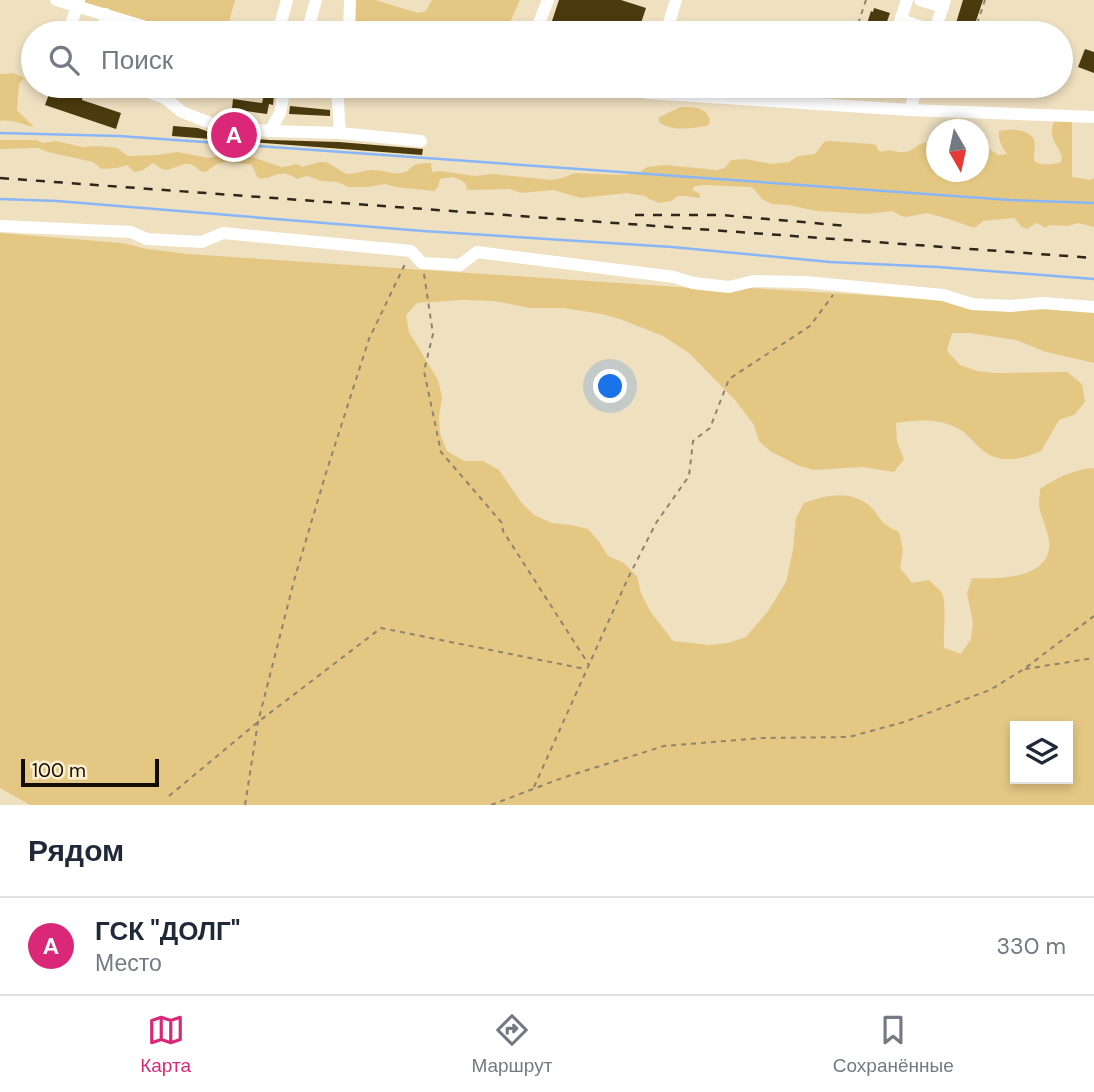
<!DOCTYPE html>
<html lang="ru">
<meta charset="utf-8">
<style>
:root{--surface:#fff;--page:#f2f2f3;--text:#1f2937;--muted:#747a83;--line:#e0e1e3;--accent:#db2777}
body{margin:0;font-family:"DM Sans",sans-serif;background:var(--page);color:var(--text)}
.controls{position:absolute;right:21px;bottom:21px;display:grid;overflow:hidden;border-radius:0px;box-shadow:0 4px 10px #0003}
.controls button{width:63px;height:63px;display:grid;place-items:center;padding:0;border:0;border-bottom:2px solid var(--line);background:var(--surface);color:var(--text);font:35px sans-serif}
.compass{position:absolute;left:926px;top:119px;width:63px;height:63px;border-radius:50%;background:var(--surface);box-shadow:0 4px 10px #0003;rotate:171deg}
.scale{position:absolute;left:21px;bottom:18px;width:138px;box-sizing:border-box;padding-left:7px;border:4px solid #120d04;border-top:0;font-size:19px;line-height:24px;white-space:nowrap;color:#120d04;-webkit-text-stroke:5px #fceecd;paint-order:stroke}
.you{position:absolute;left:611px;top:387px;width:24px;height:24px;margin:-18px;border:5px solid #fff;border-radius:50%;background:#1a73e8;box-shadow:0 0 0 10px #1a73e833}
.badge{display:grid;place-items:center;width:46px;height:46px;border-radius:50%;background:var(--accent);color:#fff;font-size:23px;font-weight:700}
.pin{position:absolute;translate:-50% -50%;border:4px solid #fff;box-shadow:0 2px 7px #0006}
.list{margin:0;padding:0;list-style:none}
h2{display:flex;justify-content:space-between;align-items:center;height:91px;margin:0;padding:0 28px;font-size:30px}
h2 small{font-size:23px;font-weight:400;color:var(--muted)}
.list li{display:grid;grid-template-columns:46px 1fr auto;gap:21px;align-items:center;box-sizing:border-box;height:98px;padding:0 28px;border-top:2px solid var(--line)}
.list b{display:block;font-size:26px;white-space:nowrap}
.list p{margin:0;font-size:23px;white-space:nowrap;color:var(--muted)}
.list em{font-size:23px;font-style:normal;color:var(--muted)}
.icon{flex:none;width:38px;height:38px;fill:none;stroke:currentColor;stroke-width:2;stroke-linecap:round;stroke-linejoin:round}
.map{position:relative;flex:none;width:1094px;height:805px;overflow:hidden}
.search{position:absolute;background:var(--surface);box-shadow:0 4px 10px #0003;left:21px;right:21px;top:21px;height:77px;display:flex;align-items:center;gap:18px;box-sizing:border-box;padding:0 24px;border-radius:38px;color:var(--muted);font-size:26px}
.sheet{height:189px;background:var(--surface)}
nav{display:flex;justify-content:space-around;align-items:center;box-sizing:border-box;height:98px;border-top:2px solid var(--line);background:var(--surface);font-size:19px;color:var(--muted)}
nav a{display:grid;justify-items:center;gap:4px}
nav .on{color:var(--accent)}
.map>svg:first-child{display:block}
.green{fill:#e5c784;fill-rule:evenodd}
.lines{fill:none;stroke-linecap:round;stroke-linejoin:round}
.stream{stroke:#89b6f7;stroke-width:2.5}
.building{fill:#4b3a0e}
.path{stroke:#8e836d;stroke-width:2;stroke-dasharray:5 5;stroke-linecap:butt}
.minor{stroke:#fff;stroke-width:12}
.rail{stroke:#2d271b;stroke-width:2.5;stroke-dasharray:9 9;stroke-linecap:butt}
</style>
<div class="map">
<svg width="1094" height="805" viewBox="0 0 1094 805">
<rect width="100%" height="100%" fill="#efe0c0"/>
<g class="green">
<path d="M82,0H235L227,29L240,33H185L89,7Z"/>
<path d="M354,0H375L418,13L426,11L432,0H520L505,33H354Z"/>
<path d="M13,73L24,78L19,84L17,110L34,127C22,125 13,119 0,121V74Z"/>
<path d="M681,107C694,107 708,107 710,122L707,126C691,128 673,132 659,122V117Z"/>
<path d="M1072,116V177L1091,180L1094,178V227L1078,223L1068,226L1049,225L1045,228L1041,225L1036,223L1027,229L1022,227L1014,218L983,221L976,227H971L952,220L927,213L906,217L901,216L892,211L866,214L816,211L789,205L772,204L762,199L755,190L751,187L705,185L695,186L692,190L699,193L700,198L684,196H678L671,201L660,203L649,199L645,196L626,193L581,198L553,190L521,193L510,189L467,190L466,184C456,176 451,177 440,179L438,187L434,191L396,187L385,184L367,187H348L338,182L322,181L307,176L297,179C277,166 275,181 258,178L251,164C230,164 224,156 206,172L200,171C189,158 180,166 167,170L162,169L153,163L143,170L134,172L127,165L117,168L102,169L93,162L48,152L38,148L0,149V140H35L44,143L56,141L82,147L97,146L117,148L128,156L158,155L177,152L209,158L224,154H236L252,157L281,167L290,166L296,164L303,167C331,158 323,162 347,174C355,174 362,171 370,170C385,169 393,177 408,171C412,163 422,163 431,163L432,172L441,171L474,176L494,174L551,180L562,178L575,173L624,175L640,172L647,167L665,165L717,170L725,168L731,160L745,159L772,164L789,162L798,156L815,154L824,142L829,141L872,144L876,145L878,150L882,152C892,148 895,153 904,152C919,150 915,140 936,143V169L935,171L936,175L940,176L953,172H978L979,145L991,150L998,155L1007,154C1002,146 998,141 999,131C1008,129 1027,128 1033,138C1037,144 1033,154 1034,161C1042,166 1052,165 1061,162L1062,156C1056,142 1048,138 1054,121Z"/>
<path d="M0,233L122,243L147,249L188,254L693,288H750L1094,309V363L1046,352L1016,340L970,333H952L947,351L960,365L977,371L995,373L1067,372L1082,384L1085,402L1074,415L1059,420L1041,451C1021,460 998,465 980,448C972,441 965,431 955,427C936,418 917,420 896,423L897,442L904,459L894,472L863,467L814,470L799,466L770,451L759,441L754,425L735,400L689,353L663,336L620,319L602,314L563,308H531L494,301L463,300L417,303L406,315L409,332L438,380L442,397L439,417L440,434L447,451L464,461H483L499,470L521,502L534,515L552,523L571,525L588,529L600,543L608,556L624,563L637,576L641,593L650,611L673,641L710,645L728,643L746,637L768,611L786,582L793,550L796,518L804,503C827,495 850,489 871,507C876,512 879,519 885,524C889,527 894,530 899,532L903,550L900,568L912,583L929,580C933,584 939,589 942,593C947,604 943,634 944,648L961,654L971,639L973,623L967,593L972,578C995,579 1044,580 1049,549C1051,534 1041,520 1039,505C1039,500 1040,494 1040,489C1056,478 1075,469 1094,468V805H30L0,788ZM1015,726H1068V779H1015Z"/>
</g>
<g class="lines">
<g class="stream">
<path d="M0,133L119,136L1010,200L1094,203"/>
<path d="M0,199L57,201L423,231L672,247L830,262L938,267L1094,279"/>
</g>
</g>
<g class="building">
<path d="M559,0H621L646,8L641,23L645,24L642,33H548Z"/>
<path d="M963,0H983L972,33H953Z"/>
<path d="M874,8L890,13L883,33H864L871,11L873,12Z"/>
<path d="M1085,49L1094,52V73L1078,67Z"/>
<path d="M52,86H80L83,93L82,100L121,113L116,129L45,105Z"/>
<path d="M266,86H272L270,94L274,95L273,105L269,104L267,114L232,109L233,99L262,103Z"/>
<path d="M290,106L330,110V116L289,114Z"/>
<path d="M173,126L198,128L220,136L270,140L339,142L423,149L422,155L172,136Z"/>
</g>
<g class="lines">
<g class="path">
<path d="M855,33L866,0"/>
<path d="M974,33L985,0"/>
<path d="M956,86H957"/>
<path d="M424,274L433,334L424,371L441,452L502,523L503,531L589,665"/>
<path d="M1025,669L1094,658"/>
<path d="M534,787L628,578L656,523L689,476L693,441L710,428L729,379L810,326L833,295"/>
<path d="M169,796L258,722L381,628L585,669"/>
<path d="M245,805L258,722L295,577L326,473L369,339L406,262"/>
<path d="M491,805L562,778L664,746L762,738L849,737L904,722L990,690L1024,669L1094,616"/>
</g>
<g class="minor">
<path d="M56,0L166,33"/>
<path d="M920,0L943,7"/>
<path d="M901,20L928,29"/>
<path d="M68,33L79,0"/>
<path d="M102,33L106,14"/>
<path d="M278,33L287,0"/>
<path d="M307,33L316,0"/>
<path d="M349,33L350,0"/>
<path d="M535,33L548,0"/>
<path d="M666,33L676,0"/>
<path d="M896,33L907,0"/>
<path d="M934,33L945,0"/>
<path d="M132,86L165,98L182,112L221,127L270,131L340,133L421,141"/>
<path d="M337,86L340,133"/>
<path d="M625,86L648,93L910,110L1094,117"/>
<path d="M910,110L917,86"/>
<path d="M270,131L280,113L285,86"/>
<path d="M0,226L131,232L147,239L202,242L223,233L411,251L422,263L460,265L477,252L674,277L693,283L729,287L754,281L805,282L943,295L972,304L1011,306L1042,303L1094,307"/>
</g>
<g class="rail">
<path d="M0,178L1094,258"/>
<path d="M635,215H721L848,226"/>
</g>
</g>
</svg>
<div class="controls">
<button><svg class="icon" aria-label="layers" viewBox="0 0 24 24"><path d="M12 4l9 5-9 5-9-5zM3 14l9 5 9-5"/></svg></button>
</div>
<svg class="compass" viewBox="-18 -18 36 36"><path d="M0-13l5 13h-10z" fill="#e53935"/><path d="M0 13l5-13h-10z" fill="#747a83"/></svg>
<div class="scale">100 m</div>
<div class="you"></div>
<div class="pin badge" style="left:234px;top:135px">A</div>
<div class="search"><svg class="icon" aria-label="search" viewBox="0 0 24 24"><circle cx="10" cy="10" r="6"/><path d="M15 15l6 6"/></svg>Поиск</div>
</div>
<section class="sheet">
<h2>Рядом<small></small></h2>
<ul class="list">
<li><span class="badge">A</span><div><b>ГСК &quot;ДОЛГ&quot;</b><p>Место</p></div><em>330 m</em></li>
</ul>
</section>
<nav>
<a class="on"><svg class="icon" aria-label="map" viewBox="0 0 24 24"><path d="M3 6l6-2 6 2 6-2v14l-6 2-6-2-6 2zM9 4v14M15 6v14"/></svg>Карта</a>
<a><svg class="icon" aria-label="directions" viewBox="0 0 24 24"><path d="M12 3l9 9-9 9-9-9zM9 14v-3h6M13 9l2 2-2 2"/></svg>Маршрут</a>
<a><svg class="icon" aria-label="saved" viewBox="0 0 24 24"><path d="M7 4h10v16l-5-4-5 4z"/></svg>Сохранённые</a>
</nav>
